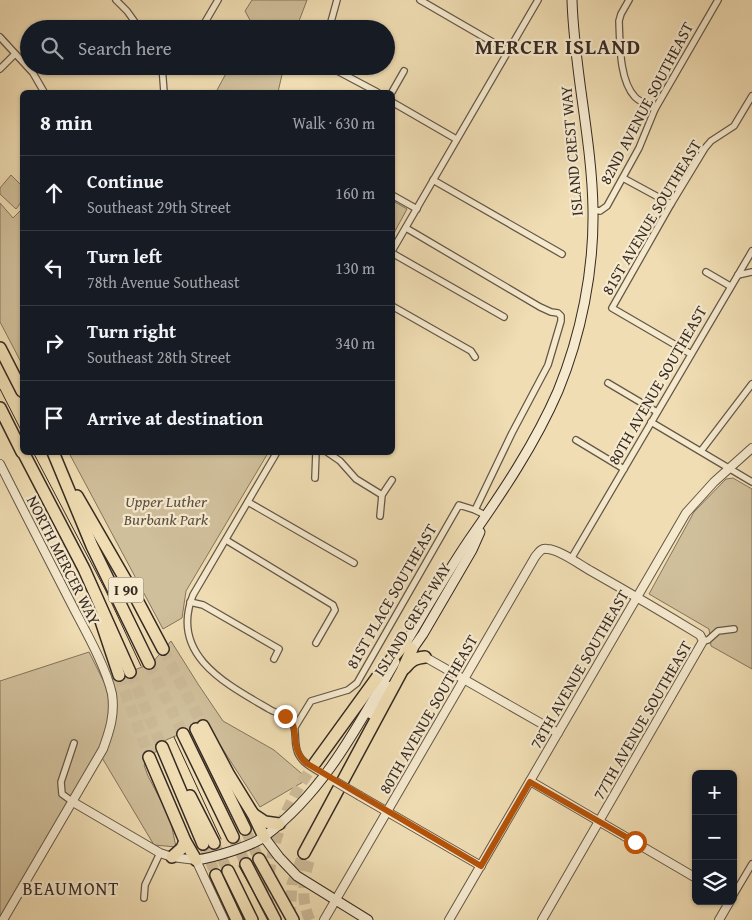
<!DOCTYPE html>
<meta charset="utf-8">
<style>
:root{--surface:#171b24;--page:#242831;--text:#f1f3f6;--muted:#9ea1a6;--line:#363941}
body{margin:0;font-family:"Gentium Book Plus",serif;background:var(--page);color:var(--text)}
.controls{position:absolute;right:15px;bottom:15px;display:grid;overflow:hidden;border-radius:8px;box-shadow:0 1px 4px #0004}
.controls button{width:45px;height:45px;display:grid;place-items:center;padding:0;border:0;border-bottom:1px solid var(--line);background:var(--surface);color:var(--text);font:25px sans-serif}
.stop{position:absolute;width:15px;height:15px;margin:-11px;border:4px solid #b45309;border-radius:50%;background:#fff}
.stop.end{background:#b45309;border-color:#fff;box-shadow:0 1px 5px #0008}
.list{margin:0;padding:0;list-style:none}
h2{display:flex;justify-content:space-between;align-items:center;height:65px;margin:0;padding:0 20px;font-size:21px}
h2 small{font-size:16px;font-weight:400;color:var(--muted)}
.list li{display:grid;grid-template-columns:32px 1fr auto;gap:15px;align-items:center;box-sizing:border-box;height:75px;padding:0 20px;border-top:1px solid var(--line)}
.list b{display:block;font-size:19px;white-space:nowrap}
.list p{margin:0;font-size:16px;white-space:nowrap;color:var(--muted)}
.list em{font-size:16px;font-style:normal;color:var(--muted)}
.icon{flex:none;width:28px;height:28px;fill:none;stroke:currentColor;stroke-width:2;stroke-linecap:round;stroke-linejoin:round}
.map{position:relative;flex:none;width:752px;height:920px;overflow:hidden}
.search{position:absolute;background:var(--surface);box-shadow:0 1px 4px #0004;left:20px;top:20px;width:375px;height:55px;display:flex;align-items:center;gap:12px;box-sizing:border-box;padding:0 18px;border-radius:28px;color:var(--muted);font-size:19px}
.panel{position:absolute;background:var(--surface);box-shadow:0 1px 4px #0004;left:20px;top:90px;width:375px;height:365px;border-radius:8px}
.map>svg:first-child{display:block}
.green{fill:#d0bf9b;stroke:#83745f}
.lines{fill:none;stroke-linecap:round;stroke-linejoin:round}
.motorway-tunnel{stroke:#cbb996;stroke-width:11;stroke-dasharray:11 5.5;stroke-linecap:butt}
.minor-casing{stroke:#645747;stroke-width:8}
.tertiary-casing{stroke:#645747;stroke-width:10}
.secondary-casing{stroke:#362a23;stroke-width:11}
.motorway-casing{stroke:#362a23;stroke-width:14}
.minor{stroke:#f5e9ce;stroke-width:5.5}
.tertiary{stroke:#f5e9ce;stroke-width:8}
.secondary{stroke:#f5e9ce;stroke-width:9}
.motorway{stroke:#f0ddb3;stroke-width:11}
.tram{stroke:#362a23;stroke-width:1}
.tertiary-bridge-casing{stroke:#645747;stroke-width:10;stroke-linecap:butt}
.tertiary-bridge{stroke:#f5e9ce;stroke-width:8}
.route{stroke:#b45309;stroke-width:6}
.labels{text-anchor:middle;stroke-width:4.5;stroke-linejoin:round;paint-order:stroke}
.shield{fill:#f5e9ce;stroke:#6f6356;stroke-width:1}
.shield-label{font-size:15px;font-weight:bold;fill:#362a23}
.street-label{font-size:16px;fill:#362a23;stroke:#f5e9ce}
.park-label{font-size:16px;font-style:italic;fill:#5c4f41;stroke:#f5e9ce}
.neighbourhood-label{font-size:18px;letter-spacing:1px;fill:#362a23;stroke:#f5e9ce}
.district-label{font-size:21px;font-weight:bold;letter-spacing:1px;fill:#362a23;stroke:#f5e9ce}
</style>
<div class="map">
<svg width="752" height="920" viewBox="0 0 752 920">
<rect width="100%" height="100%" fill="#f0ddb3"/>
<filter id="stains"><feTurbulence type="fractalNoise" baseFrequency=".004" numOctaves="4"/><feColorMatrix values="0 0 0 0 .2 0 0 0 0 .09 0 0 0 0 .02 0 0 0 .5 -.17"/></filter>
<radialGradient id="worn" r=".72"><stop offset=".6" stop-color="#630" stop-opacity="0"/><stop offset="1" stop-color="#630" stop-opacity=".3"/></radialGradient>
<g class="green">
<path d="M252,0H307L296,29H249L252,24L245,11Z"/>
<path d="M230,66H284L278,92H216Z"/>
<path d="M11,175L22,186V201L16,209L0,194V188Z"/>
<path d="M393,201L407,209L394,233L393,232Z"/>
<path d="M0,203L13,218L22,209V364L0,322Z"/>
<path d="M69,453H268L186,591L182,618L163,629Z"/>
<path d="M733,478L752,489V669L711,646L709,629L649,594L694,512L726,479Z"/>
<path d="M171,641L198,684L223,721L274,750L308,779L260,807L206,723L166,740L144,765L148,776L170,818L176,847L154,845L98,751L0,918V681L89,652L104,682L152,663Z"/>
</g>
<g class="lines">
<g class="motorway-tunnel">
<path d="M163,649L203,726"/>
<path d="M149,663L183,734"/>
<path d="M130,672L162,747"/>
<path d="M119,675L149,757"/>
<path d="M245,829L259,859"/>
<path d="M233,837L246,864"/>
<path d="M214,843L228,871"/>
<path d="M203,844L216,875"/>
<path d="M268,908C266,854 283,807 315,763"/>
<path d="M290,918L292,884L304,853"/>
<path d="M310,920C300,899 303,878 311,856"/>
</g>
<g class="minor-casing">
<g id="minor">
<path d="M116,0L127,11L140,29"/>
<path d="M420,0L508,51"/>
<path d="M629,0L621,14L619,21C620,43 619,80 635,97C640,102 648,105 655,109"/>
<path d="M201,29L218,0"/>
<path d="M329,29L337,0"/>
<path d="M0,37L33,73L44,92"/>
<path d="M162,66L164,92"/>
<path d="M328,66L377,92"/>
<path d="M0,69L15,54"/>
<path d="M392,92L404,71"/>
<path d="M392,102L456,139"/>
<path d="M623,178L671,204"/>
<path d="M433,180L562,254"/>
<path d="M392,195L417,209"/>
<path d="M593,210L600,211L607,206L639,148L655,109L718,0"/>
<path d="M406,228L540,307L551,312L558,313L561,316V321L548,365L512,433L475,510"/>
<path d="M392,251L538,0"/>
<path d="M392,253L504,317"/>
<path d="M706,272L730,286"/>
<path d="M738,275L752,272"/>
<path d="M392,306L471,351L475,357"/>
<path d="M691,354L612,308L671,204L705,148L711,141L734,126L752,96"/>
<path d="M608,383L657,412"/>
<path d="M651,422L752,482"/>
<path d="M576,440L624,469"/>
<path d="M701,451L752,384"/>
<path d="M277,452L193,595C169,655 226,684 269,709C275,713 284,714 290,719C299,727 292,744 299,755C304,765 317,770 326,776"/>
<path d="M327,452L340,461L356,479L382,495"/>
<path d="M315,478L316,452"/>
<path d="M248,502L354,563"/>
<path d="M380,516L382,495L392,480"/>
<path d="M226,540L333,605L335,610L316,643"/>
<path d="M571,559L752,251"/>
<path d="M190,602L203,605L279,649L274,659"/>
<path d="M703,641L708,640L718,631L734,629"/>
<path d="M295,727L311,701L348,690L357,683L459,505L475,510L487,516"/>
<path d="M73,802L62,794L61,782L74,743"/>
<path d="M733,896L752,864"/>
<path d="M144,898L145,885L160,853"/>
</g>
</g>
<g class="tertiary-casing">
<g id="tertiary">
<path d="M0,464C24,512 49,560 73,607C86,632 106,667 112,694C115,714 110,730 103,749L3,920"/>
<path d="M425,657L558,733"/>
<path d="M530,781L696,878"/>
<path d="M360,796L481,866"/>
<path d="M73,802L160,853L172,857L196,860L224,920"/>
<path d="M324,920L535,557C539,552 541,548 547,549C559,549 580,565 591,571C628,592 664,613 700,635L703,641L542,920"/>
<path d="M449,920L686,513L714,482L752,448"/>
<path d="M719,920L730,901"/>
</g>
</g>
<g class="secondary-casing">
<g id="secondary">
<path d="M404,646C425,611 446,574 469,540C502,493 535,444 558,391C581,335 594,271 593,210C592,140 574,70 572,0"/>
<path d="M409,654L423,634L472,550L480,532"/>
<path d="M371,714L388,686"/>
<path d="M264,837L279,857L297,876L368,920"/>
<path d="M196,860C212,858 253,846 265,836C325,791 358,725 395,662"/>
</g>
</g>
<g class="motorway-casing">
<g id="motorway">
<path d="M0,348L22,391"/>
<path d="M0,408L22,452"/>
<path d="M23,452L84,569L130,672"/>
<path d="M53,452L92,546L149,663"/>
<path d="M77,496L136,598L163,649"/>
<path d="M100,618L119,675"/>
<path d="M405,668C411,660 416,658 425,657"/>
<path d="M203,726L229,775L253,814L264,837"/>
<path d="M196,729L245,829"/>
<path d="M183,734L233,837"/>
<path d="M162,747L203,844"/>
<path d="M149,757L185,841L196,860"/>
<path d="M315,763L381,672L406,642"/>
<path d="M190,796L214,843"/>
<path d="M253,814L265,822L279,824"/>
<path d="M304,853L402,671L412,649"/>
<path d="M172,857L182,848L185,841"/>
<path d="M259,859L293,920"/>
<path d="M246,864L275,920"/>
<path d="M228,871L252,920"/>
<path d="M216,875L237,920"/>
</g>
</g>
<use href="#minor" class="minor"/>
<use href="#tertiary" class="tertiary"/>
<use href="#secondary" class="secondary"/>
<use href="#motorway" class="motorway"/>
<g class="tram">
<path d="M0,389L22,432"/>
<path d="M33,452L106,591L141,666"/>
<path d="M174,737L221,839"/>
<path d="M239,866L269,920"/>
</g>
<g class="tertiary-bridge-casing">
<path id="tertiary-bridge" d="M336,782L360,796"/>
</g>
<use href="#tertiary-bridge" class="tertiary-bridge"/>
</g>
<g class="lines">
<path class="route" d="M285,716C303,727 287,745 306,763L481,866L530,782L635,842"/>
</g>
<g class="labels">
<rect class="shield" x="108.5" y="577.5" width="35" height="25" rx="4"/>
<g class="shield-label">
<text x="126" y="595">I 90</text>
</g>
<g class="street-label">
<text transform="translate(646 103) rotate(-62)" y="6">82ND AVENUE SOUTHEAST</text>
<text transform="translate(571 151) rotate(-95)" y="6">ISLAND CREST WAY</text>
<text transform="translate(651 217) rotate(-59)" y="6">81ST AVENUE SOUTHEAST</text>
<text transform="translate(657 385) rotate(-60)" y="6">80TH AVENUE SOUTHEAST</text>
<text transform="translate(64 560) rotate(63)" y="6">NORTH MERCER WAY</text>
<text transform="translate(391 596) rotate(-60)" y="6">81ST PLACE SOUTHEAST</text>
<text transform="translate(412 619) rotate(-58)" y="6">ISLAND CREST WAY</text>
<text transform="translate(579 669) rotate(-60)" y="6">78TH AVENUE SOUTHEAST</text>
<text transform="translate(428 714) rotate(-60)" y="6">80TH AVENUE SOUTHEAST</text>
<text transform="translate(642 720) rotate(-60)" y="6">77TH AVENUE SOUTHEAST</text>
</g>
<g class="park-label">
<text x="166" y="507">Upper Luther<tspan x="166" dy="18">Burbank Park</tspan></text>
</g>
<g class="neighbourhood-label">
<text x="71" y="895">BEAUMONT</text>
</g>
<g class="district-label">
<text x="558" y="54">MERCER ISLAND</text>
</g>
</g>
<rect width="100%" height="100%" filter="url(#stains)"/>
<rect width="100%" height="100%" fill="url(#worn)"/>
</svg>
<div class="controls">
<button>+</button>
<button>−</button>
<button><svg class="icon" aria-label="layers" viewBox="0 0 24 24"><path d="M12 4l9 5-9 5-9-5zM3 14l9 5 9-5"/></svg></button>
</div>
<div class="stop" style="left:635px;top:842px"></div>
<div class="stop end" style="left:285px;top:716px"></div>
<div class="search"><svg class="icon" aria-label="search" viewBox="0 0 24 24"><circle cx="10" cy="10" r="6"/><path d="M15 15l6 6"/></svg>Search here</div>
<section class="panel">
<h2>8 min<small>Walk · 630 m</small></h2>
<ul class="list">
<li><svg class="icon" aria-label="ahead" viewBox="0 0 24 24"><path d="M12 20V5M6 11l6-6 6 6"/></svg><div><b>Continue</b><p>Southeast 29th Street</p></div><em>160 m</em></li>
<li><svg class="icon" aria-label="left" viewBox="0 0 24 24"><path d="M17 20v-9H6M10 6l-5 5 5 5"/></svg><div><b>Turn left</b><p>78th Avenue Southeast</p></div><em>130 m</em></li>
<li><svg class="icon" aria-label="right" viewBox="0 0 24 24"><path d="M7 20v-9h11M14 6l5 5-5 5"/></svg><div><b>Turn right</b><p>Southeast 28th Street</p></div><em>340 m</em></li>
<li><svg class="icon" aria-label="arrive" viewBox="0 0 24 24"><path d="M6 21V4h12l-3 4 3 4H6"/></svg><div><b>Arrive at destination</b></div></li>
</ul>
</section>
</div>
